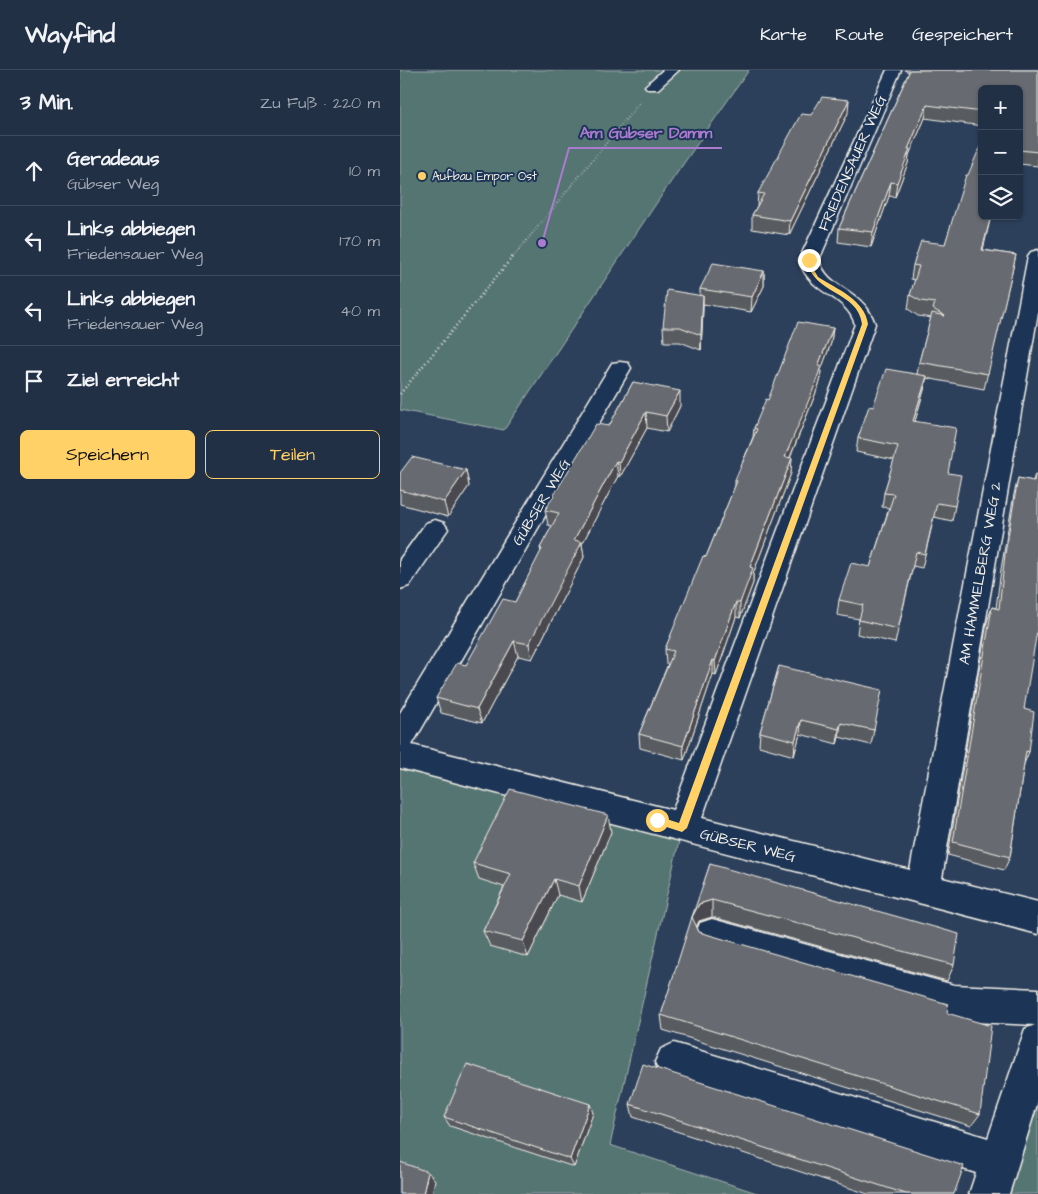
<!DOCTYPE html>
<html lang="de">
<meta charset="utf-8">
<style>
:root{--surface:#213045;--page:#29384c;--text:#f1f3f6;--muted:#a2a9b3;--line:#3e4b5e;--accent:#ffd166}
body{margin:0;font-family:"Architects Daughter",sans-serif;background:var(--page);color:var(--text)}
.controls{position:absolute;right:15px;top:15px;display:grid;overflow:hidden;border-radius:8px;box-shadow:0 1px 4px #0004}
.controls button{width:45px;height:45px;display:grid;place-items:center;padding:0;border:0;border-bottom:1px solid var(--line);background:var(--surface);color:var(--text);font:25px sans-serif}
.stop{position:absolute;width:15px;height:15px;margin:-11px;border:4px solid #ffd166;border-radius:50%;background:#fff}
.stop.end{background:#ffd166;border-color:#fff;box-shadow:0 1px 5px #0008}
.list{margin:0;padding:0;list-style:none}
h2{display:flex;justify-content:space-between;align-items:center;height:65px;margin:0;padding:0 20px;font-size:21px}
h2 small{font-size:16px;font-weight:400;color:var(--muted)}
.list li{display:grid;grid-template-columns:32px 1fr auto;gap:15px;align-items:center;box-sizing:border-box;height:70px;padding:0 20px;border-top:1px solid var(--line)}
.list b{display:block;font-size:19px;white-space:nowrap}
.list p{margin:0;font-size:16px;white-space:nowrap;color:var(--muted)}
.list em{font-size:16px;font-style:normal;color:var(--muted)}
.actions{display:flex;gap:10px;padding:15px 20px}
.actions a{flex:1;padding:11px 0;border:1px solid var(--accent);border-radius:8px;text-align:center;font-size:18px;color:var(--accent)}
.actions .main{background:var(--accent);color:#111}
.icon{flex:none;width:28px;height:28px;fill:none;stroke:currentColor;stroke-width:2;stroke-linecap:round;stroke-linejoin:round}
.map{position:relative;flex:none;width:638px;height:1124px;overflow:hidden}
header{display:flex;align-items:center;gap:30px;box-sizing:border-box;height:70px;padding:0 25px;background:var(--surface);border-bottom:1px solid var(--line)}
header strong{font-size:24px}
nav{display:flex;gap:28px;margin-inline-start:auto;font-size:18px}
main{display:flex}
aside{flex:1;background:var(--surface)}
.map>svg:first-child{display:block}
.green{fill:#557473;stroke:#a4b2ae}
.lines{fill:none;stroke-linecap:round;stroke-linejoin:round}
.minor-casing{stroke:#f4f1e8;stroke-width:3}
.path-far1{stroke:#f4f1e8;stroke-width:2;stroke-dasharray:0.5 2.5;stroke-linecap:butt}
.path{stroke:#f4f1e8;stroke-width:2.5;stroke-dasharray:1 3;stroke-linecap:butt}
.minor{fill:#1d3557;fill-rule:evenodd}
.wall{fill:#595b61;stroke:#f4f1e8}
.shaded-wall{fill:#484a4f;stroke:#f4f1e8}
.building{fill:#676a71;stroke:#f4f1e8}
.route{fill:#ffd166}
.poi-dot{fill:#ffd166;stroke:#1d3557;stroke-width:2}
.labels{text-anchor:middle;stroke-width:4;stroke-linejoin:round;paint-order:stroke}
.far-poi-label{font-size:12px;fill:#f4f1e8;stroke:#1d3557;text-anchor:start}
.street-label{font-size:15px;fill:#f4f1e8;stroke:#1d3557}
.leader{fill:none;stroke:#ab7bcf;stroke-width:2}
.callout-dot{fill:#ab7bcf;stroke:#1d3557;stroke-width:2}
.callout-label{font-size:16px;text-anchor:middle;font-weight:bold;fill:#ab7bcf;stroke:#1d3557;stroke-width:4;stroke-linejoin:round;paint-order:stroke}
</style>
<header>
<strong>Wayfind</strong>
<nav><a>Karte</a><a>Route</a><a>Gespeichert</a></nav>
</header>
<main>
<aside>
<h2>3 Min.<small>Zu Fuß · 220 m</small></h2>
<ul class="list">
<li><svg class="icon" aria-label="ahead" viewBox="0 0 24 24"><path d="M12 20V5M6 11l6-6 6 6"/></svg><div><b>Geradeaus</b><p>Gübser Weg</p></div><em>10 m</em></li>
<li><svg class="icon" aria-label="left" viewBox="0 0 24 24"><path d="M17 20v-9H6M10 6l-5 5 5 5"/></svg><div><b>Links abbiegen</b><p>Friedensauer Weg</p></div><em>170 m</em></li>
<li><svg class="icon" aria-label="left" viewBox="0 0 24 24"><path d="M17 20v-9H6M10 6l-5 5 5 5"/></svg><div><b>Links abbiegen</b><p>Friedensauer Weg</p></div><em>40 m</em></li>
<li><svg class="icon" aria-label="arrive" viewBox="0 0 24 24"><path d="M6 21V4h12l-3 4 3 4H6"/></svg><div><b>Ziel erreicht</b></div></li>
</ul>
<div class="actions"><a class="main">Speichern</a><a>Teilen</a></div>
</aside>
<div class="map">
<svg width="638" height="1124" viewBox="0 0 638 1124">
<rect width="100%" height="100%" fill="#2c405c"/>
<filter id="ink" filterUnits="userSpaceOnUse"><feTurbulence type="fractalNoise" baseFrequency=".02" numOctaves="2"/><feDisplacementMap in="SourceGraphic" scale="10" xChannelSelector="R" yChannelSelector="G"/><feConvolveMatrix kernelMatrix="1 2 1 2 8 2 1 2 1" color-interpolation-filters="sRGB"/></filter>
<g filter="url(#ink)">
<g class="green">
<path d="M0,0H349L270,113L104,360L0,340Z"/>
<path d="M0,685L282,758L210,1075L360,1124H0Z"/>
<path d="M638,1023V1124H609Z"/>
</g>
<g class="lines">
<g class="minor-casing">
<g id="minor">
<path d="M263,0H279L258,19H248L245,16Z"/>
<path d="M487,0H501L419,190C428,221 463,217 475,254L302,748L510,800L628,186L631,182L638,180V242L542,808L638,832V864L0,698V643L209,298L212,293L220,292L228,293L231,298L12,675L273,740L455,254C445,223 410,226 399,190Z"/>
<path d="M35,450L44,453L48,459L9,516L0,519V489L26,453Z"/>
<path d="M312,849L554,915L638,919V1031L609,1124H569L576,1103L261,1005L255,992L261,979L274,973L588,1068L625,959L635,955L554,951L312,881L300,877L295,865L300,853Z"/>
</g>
</g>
<path class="path-far1" d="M113,187L240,32"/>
<path class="path" d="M0,324L114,185"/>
<use href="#minor" class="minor"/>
</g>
<g class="wall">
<path d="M504,0H638V96L619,94V19H582V56L525,48L509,85L508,93L495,127L489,126L471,177L438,172L439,158L509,2Z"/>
<path d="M448,43L389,165L352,159V145L357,136L358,123L411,45Z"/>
<path d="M568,105L582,146H591L583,180L616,185L584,319L526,308L524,320L515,351L548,403L555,436L552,451L534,447L522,498L513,496L495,573L457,564L459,549L437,545L439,530L470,497L489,438L482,437L484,423L494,390L456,382L458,368L473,337L517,304L519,292L531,248L518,246L508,239L510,225L515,210L511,209L513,195L545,174Z"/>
<path d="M364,201V216L351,242L303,234L301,280L280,272H264L263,257L300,225V219Z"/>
<path d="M433,258L431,273L421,300L420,312L411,335L390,388L391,403L353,504V513L340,548L336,547L316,605L313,604L284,690L240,678L239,664L268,594H266L265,579L306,487L335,416V410L353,367L354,358L368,330Z"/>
<path d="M233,312L280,336L267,362L247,358L220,407L218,406L182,474L184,487L132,589L118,586L82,653L41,643L36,628L66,595L115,532L141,482L140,478L152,456L148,455L145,440L209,356Z"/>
<path d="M66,400L69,416L48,447L0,434V403Z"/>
<path d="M635,404L624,639L629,682L624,694L610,787L604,800L548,785L587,552L592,537L596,538L601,499L614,424L618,408L633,411Z"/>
<path d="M379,596L474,660L471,675L439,667L437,674L400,664L394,686L359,676L360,662Z"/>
<path d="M211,762L182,832L158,825L128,887L90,876L83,861L104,817L79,809L73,793Z"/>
<path d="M310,794L554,895L547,911L312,847L299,851L297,857L299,862L547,943L580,1044L571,1056L263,960L261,945Z"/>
<path d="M230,1034L554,1124H468L233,1047Z"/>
<path d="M193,1043L174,1097L50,1056L44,1047Z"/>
</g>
<g class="shaded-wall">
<path d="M449,30L448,43L389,165L390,151Z"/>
<path d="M527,35L525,48L509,85L508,93L495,127L497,113L508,79Z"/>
<path d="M491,112L489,126L471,177L473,162Z"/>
<path d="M364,201V216L351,242L352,227Z"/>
<path d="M303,226V241L301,280V265Z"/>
<path d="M433,258L431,273L421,300L420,312L411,335L384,402L385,387L418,296Z"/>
<path d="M527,306L524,320L511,365L513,351Z"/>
<path d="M280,321V336L267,362L266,346Z"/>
<path d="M246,342L247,358L220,407L219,392Z"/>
<path d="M392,388L391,403L353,504V513L340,548V533L350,497Z"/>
<path d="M216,391L218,406L182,474L184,487L132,589L129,574L174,470Z"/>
<path d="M66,400L69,416L48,447L44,432Z"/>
<path d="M336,532V547L316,605L315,591Z"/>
<path d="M114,571L118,586L82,653L77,639Z"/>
<path d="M313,590V604L284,690L283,676Z"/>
<path d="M401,650L400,664L394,686L395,671Z"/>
<path d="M441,653L439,667L437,674L439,659Z"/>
<path d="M208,745L211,762L182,832L179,816Z"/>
<path d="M154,809L158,825L128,887L123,871Z"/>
<path d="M312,830V847L299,851L293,864L292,847L299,834Z"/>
<path d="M190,1034L193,1043L174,1097L170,1089Z"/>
<path d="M28,1102L35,1110L32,1124H23Z"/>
</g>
<g class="building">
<path d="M510,0H638V82L619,80V19H582V42L527,35L508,79H510L497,113L491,112L473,162L439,158Z"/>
<path d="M422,27L449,30L390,151L352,145L364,124L358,123L401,44L411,45Z"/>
<path d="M582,72V146H591L582,180L616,185L588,304L519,292L532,243L545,246L533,239L535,233L521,231L510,225L519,196L513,195L521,171L545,174L566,105H568Z"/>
<path d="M313,193L364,201L352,227L300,219Z"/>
<path d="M267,220L303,226L301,265L280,257H263Z"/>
<path d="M398,252L433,258L418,296H421L413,320L385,387L392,388L350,497L353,498L340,533L336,532L315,591L313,590L283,676L239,664L274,581L265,579L303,486L306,487L337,411L335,410L357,359L354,358L366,329L368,330Z"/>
<path d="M486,299L527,306L513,351L556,358L548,403L561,405L555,436L537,433L525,484L516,482L498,559L459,550L463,535L439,530L451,493L470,497L494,424L484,423L498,376L458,368L469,336L473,337Z"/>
<path d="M233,312L280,321L266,346L246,342L219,392L216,391L174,470L182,472L129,574L114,571L77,639L36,628L57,593L66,595L103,529L115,532L142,479L140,478L159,443L145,440L196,354L209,356Z"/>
<path d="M12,387L66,400L44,432L0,420V403Z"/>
<path d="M635,404L638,405V555L624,639L634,642L629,682L626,681L610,787L553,772L592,537L599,539L605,484L618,408L634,411Z"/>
<path d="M379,596L482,620L474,660L441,653L439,659L401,650L395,671L360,662Z"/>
<path d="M110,719L208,745L179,816L154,809L123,871L83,861L111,804L73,793Z"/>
<path d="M310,794L559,864L554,895L312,830L299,834L292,847Z"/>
<path d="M292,847L299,862L548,934L547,943L591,956L580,1044L261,945Z"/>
<path d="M67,994L190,1034L170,1089L44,1047Z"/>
<path d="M243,994L564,1096L554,1124H506L230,1034Z"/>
<path d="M0,1092L28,1102L23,1124H0Z"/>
</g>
</g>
<path class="route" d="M409,188L411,190L414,200L418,207C437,219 465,230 468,254L287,758L282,762L254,753L252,750L257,746L279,753L462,254C458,221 414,225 406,190Z"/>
<circle class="poi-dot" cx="22" cy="106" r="5"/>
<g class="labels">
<g class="far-poi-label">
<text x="32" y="110">Aufbau Empor Ost</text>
</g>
<g class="street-label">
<text transform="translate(452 93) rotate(-66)" y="5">FRIEDENSAUER WEG</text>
<text transform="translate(141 432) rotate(-59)" y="5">GÜBSER WEG</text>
<text transform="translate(580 503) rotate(-80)" y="5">AM HAMMELBERG WEG 2</text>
<text transform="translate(348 775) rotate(14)" y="5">GÜBSER WEG</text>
</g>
</g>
<path class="leader" d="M142 173L169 78H322"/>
<circle class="callout-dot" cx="142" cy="173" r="5"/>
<g class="callout-label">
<text x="246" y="68">Am Gübser Damm</text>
</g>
</svg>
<div class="controls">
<button>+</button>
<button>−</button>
<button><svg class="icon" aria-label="layers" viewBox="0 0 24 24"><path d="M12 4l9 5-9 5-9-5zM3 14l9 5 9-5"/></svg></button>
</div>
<div class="stop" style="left:257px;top:750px"></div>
<div class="stop end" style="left:409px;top:190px"></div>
</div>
</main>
